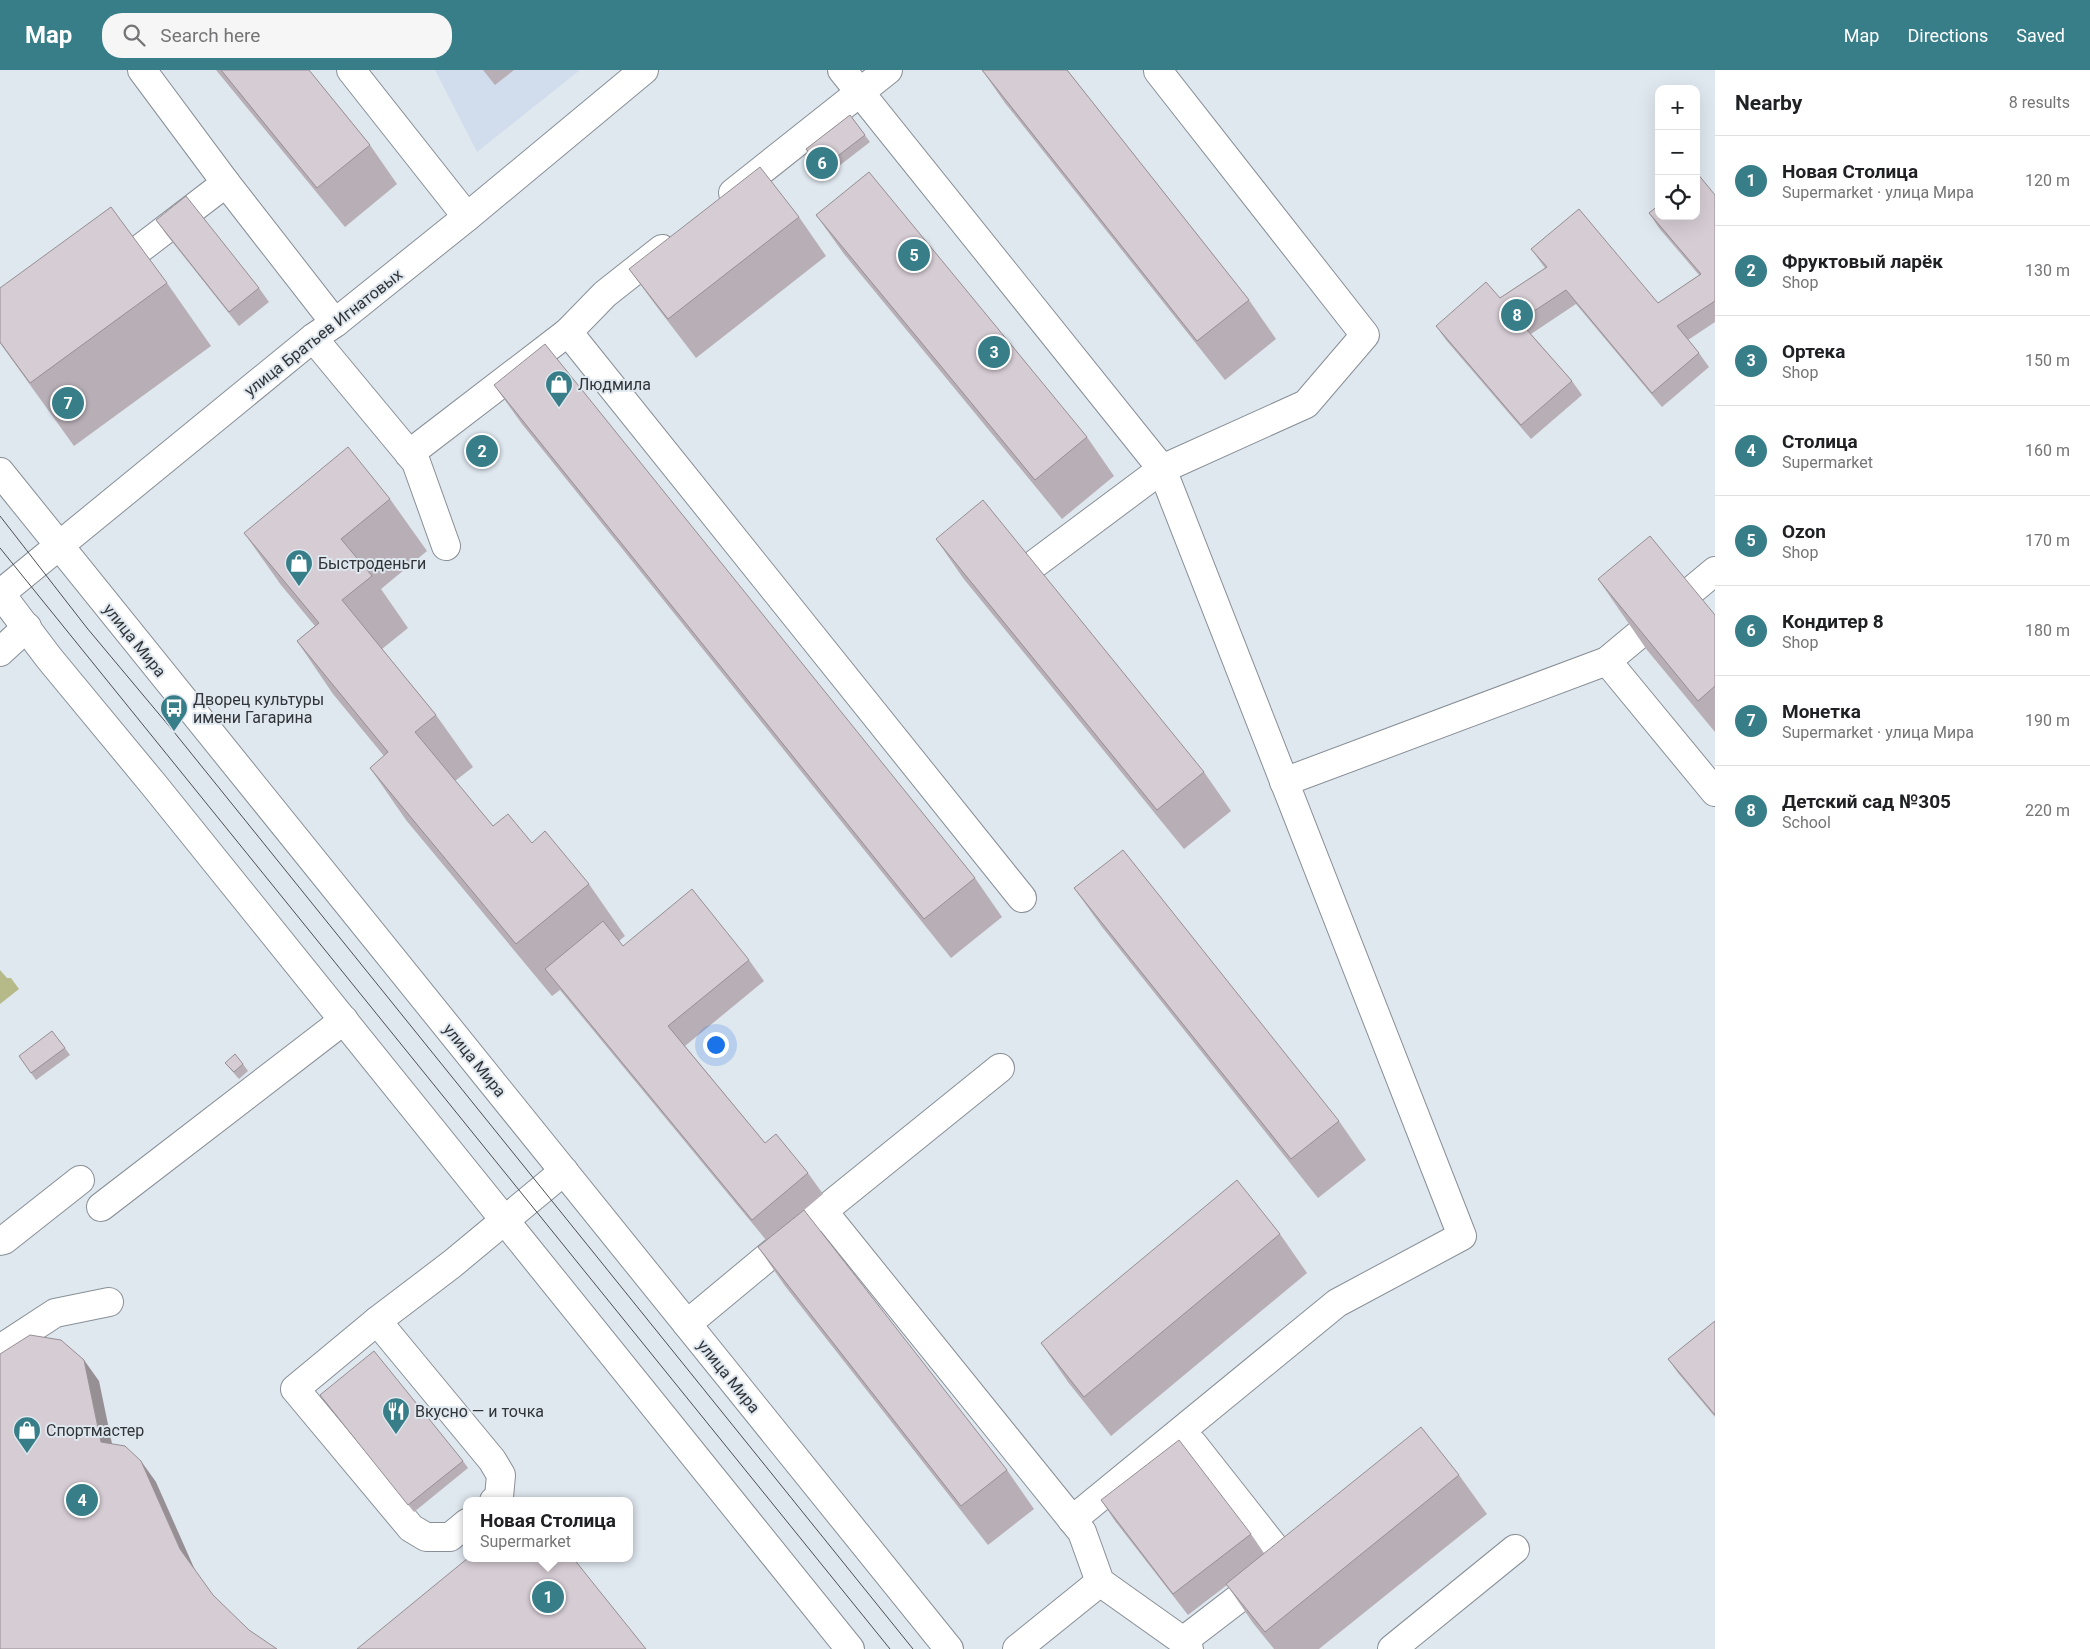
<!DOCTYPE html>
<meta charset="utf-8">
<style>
:root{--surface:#fff;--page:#f6f6f6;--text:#202124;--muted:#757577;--line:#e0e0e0;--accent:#387e89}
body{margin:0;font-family:Roboto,sans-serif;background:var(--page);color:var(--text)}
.controls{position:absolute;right:15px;top:15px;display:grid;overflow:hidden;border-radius:10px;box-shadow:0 5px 20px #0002}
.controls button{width:45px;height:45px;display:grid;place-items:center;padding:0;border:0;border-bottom:1px solid var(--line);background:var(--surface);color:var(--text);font:25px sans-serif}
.you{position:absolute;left:715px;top:974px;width:18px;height:18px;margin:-12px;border:4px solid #fff;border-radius:50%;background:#1a73e8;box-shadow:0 0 0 8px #1a73e833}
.badge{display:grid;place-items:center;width:32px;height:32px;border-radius:50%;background:var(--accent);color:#fff;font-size:16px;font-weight:700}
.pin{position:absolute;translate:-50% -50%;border:2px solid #fff;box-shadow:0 1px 5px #0006}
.popup{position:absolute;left:463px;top:1427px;width:170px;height:65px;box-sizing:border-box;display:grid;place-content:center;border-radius:10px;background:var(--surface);filter:drop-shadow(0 1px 4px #0005);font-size:16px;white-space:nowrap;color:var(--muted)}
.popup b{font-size:19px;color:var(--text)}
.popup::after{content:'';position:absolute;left:50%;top:100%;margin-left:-10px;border:10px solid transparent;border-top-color:var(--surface)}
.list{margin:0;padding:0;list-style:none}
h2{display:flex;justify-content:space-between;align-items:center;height:65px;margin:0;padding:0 20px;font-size:21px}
h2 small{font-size:16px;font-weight:400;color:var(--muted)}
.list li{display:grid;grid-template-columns:32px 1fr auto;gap:15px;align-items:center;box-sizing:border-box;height:90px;padding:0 20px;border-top:1px solid var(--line)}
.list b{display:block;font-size:19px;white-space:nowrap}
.list p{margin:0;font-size:16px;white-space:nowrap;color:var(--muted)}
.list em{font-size:16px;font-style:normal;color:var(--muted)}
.icon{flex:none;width:28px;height:28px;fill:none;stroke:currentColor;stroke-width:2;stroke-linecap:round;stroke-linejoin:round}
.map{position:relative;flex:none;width:1715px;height:1579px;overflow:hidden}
header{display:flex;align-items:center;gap:30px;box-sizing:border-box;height:70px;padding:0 25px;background:var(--accent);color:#fff}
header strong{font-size:24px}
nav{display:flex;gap:28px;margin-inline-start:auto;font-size:18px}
.search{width:350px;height:45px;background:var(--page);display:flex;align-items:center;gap:12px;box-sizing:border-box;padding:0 18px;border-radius:20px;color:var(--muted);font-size:19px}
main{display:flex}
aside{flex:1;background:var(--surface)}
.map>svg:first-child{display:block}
.built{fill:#d1ddec}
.grass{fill:#b6ba89}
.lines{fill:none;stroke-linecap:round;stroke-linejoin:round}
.minor-casing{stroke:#888f97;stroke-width:30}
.major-casing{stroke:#888f97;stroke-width:30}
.minor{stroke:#fff;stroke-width:28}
.major{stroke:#fff;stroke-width:28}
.tram{stroke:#4c5054;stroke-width:1}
.wall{fill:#b8afb6}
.shaded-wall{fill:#968f94}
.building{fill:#d6ccd4;stroke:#968f94}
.labels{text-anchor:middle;stroke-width:4;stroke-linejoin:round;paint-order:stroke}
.street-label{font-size:16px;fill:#313438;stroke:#dfe7ef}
.poi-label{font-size:16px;fill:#313438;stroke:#dfe7ef;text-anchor:start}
</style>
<header>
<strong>Map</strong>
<div class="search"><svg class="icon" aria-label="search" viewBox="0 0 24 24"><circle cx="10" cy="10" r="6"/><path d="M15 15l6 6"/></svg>Search here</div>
<nav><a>Map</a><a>Directions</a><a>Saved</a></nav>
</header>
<main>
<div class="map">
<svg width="1715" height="1579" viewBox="0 0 1715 1579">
<rect width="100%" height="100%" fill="#dfe7ef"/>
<path class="built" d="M435,0H580L477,82Z"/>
<path class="grass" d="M0,900L7,908H11L19,919L0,934Z"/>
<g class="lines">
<g class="minor-casing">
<g id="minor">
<path d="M142,0L226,113"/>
<path d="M351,0L467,147"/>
<path d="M842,0L1162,399L1462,1166L1337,1233L1072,1450"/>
<path d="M733,123L888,0"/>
<path d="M111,201L226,113L335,253"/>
<path d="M568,262L1022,828"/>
<path d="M313,268L416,392L446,476"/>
<path d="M409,384L568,262L605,224L662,179"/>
<path d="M1036,493L1162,399L1306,334L1365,265L1158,1"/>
<path d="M0,524L313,268L335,253L467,147L644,0"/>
<path d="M0,582L27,557"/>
<path d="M1607,591L1715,722"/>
<path d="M1284,712L1607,591L1715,501"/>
<path d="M101,1137L344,950"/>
<path d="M823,1141L1000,998"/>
<path d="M0,1171L4,1170L80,1110"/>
<path d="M377,1251L452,1194L564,1101"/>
<path d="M687,1254L823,1141L1082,1462L1100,1512L1183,1571L1189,1579"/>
<path d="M0,1279L55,1243L109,1232"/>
<path d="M1165,1397L1193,1374L1286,1492L1183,1571"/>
<path d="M467,1453L450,1467H426L411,1458L295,1319L377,1251L492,1390L501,1405L499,1427L494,1431"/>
<path d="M1017,1579L1100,1512"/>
<path d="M1392,1579L1515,1479"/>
</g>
</g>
<g class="major-casing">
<g id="major">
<path d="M0,402L949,1579"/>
<path d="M0,523L49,588L154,715L850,1579"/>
</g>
</g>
<use href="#minor" class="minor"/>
<use href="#major" class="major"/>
<g class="tram">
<path d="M0,446L87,558L174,662L913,1579"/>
<path d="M0,478L890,1579"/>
</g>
</g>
<g class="wall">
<path d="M216,0H309L370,75L397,114L345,157Z"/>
<path d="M483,0H514L495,15Z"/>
<path d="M982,0H1067L1249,230L1276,269L1225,310L1005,33Z"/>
<path d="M850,45L870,72L826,106L806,79Z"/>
<path d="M1715,125V252L1688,270L1699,283L1709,297L1662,337L1576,234L1531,264L1572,311L1582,325L1531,369L1446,270L1436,256L1500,228L1545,198L1531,179L1658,233L1699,205L1659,158L1649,143Z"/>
<path d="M816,145L1087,367L1114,406L1062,449L844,184Z"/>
<path d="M799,147L826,186L696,288L657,237L629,199Z"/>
<path d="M156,150L259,218L269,232L239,256L166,164Z"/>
<path d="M167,213L211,276L74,376L0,273V218Z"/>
<path d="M494,315L975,808L1002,847L951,888L522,354Z"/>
<path d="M390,429L427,481L381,519L408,558L382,579L436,645L473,697L455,711L493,756L532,773L589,814L625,866L619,871L623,876L749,890L764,911L685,976L765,1073L808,1103L823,1124L790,1152L1007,1400L1034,1439L988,1475L785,1216L758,1177L766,1170L560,920L552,926L406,750L370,698L384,686L333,624L297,571L315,556L281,515L244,463Z"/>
<path d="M936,469L1204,702L1231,741L1184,779L963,508Z"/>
<path d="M1598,509L1715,545V662L1647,580Z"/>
<path d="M1074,818L1339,1051L1366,1090L1318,1128L1102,857Z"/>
<path d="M65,978L70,985L36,1010L19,986Z"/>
<path d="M225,993L243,994L248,1001L239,1009Z"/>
<path d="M1280,1164L1307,1203L1111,1366L1068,1312L1041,1273Z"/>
<path d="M1715,1251V1347L1678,1303L1668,1289Z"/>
<path d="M320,1325L463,1391L468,1398L414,1442Z"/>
<path d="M1459,1405L1487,1444L1319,1579H1274L1253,1553L1227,1515L1188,1545L1115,1451L1101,1430L1251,1464L1264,1483Z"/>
</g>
<g class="shaded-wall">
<path d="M84,1290L99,1311L116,1393L101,1372Z"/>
<path d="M141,1391L156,1412L195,1500L180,1479Z"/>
</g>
<g class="building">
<path d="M221,0H309L370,75L317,118Z"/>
<path d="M982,0H1067L1249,230L1197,271Z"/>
<path d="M850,45L865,65L821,99L806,79Z"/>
<path d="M760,97L799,147L668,249L629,199Z"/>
<path d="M869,102L1087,367L1035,410L816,145Z"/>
<path d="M1697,103L1715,125V231L1677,256L1699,283L1652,323L1566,220L1519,251L1572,311L1521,355L1436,256L1486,212L1500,228L1547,197L1531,179L1579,139L1658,233L1701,204L1649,143L1659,135V146H1696V104Z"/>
<path d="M186,126L259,218L229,242L156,150Z"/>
<path d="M111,137L167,213L30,313L0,272V218Z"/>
<path d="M545,274L975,808L924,849L494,315Z"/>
<path d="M348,377L390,429L341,469L372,506L342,530L436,645L415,662L493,756L508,744L532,773L545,761L589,814L516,874L370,698L388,682L297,571L319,553L244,463Z"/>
<path d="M983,430L1204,702L1157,740L936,469Z"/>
<path d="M1650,466L1715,545V616L1698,631L1598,509Z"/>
<path d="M1123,780L1339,1051L1291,1089L1074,818Z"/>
<path d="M692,819L749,890L668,956L765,1073L776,1064L808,1103L752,1150L545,899L603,851L623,876Z"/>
<path d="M52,961L65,978L31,1003L19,986Z"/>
<path d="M235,984L243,994L234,1002L225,993Z"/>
<path d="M1237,1110L1280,1164L1084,1327L1041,1273Z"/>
<path d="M804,1140L1007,1400L961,1436L758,1177Z"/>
<path d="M1715,1251V1345L1668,1289Z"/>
<path d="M30,1265L61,1270L84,1290L101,1372L125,1376L141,1391L180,1479L213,1525L249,1560L277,1579H0V1284Z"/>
<path d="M374,1281L463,1391L408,1435L320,1325Z"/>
<path d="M1421,1357L1459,1405L1265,1562L1226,1514Z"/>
<path d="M1179,1370L1251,1464L1173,1524L1101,1430Z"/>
<path d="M468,1488H573L646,1579H357Z"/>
</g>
<defs>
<g id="shop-pin" transform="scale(1.4375)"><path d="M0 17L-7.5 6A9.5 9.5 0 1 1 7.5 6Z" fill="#387e89" stroke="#dfe7ef"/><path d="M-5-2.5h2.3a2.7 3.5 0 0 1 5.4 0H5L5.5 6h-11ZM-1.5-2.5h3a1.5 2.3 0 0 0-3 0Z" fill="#fff"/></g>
<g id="bus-pin" transform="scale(1.4375)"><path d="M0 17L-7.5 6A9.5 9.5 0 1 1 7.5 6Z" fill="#387e89" stroke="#dfe7ef"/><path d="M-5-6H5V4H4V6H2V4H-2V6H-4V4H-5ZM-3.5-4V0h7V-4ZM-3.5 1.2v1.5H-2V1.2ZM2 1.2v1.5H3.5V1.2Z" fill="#fff"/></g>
<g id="restaurant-pin" transform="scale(1.4375)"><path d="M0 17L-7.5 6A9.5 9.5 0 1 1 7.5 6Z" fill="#387e89" stroke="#dfe7ef"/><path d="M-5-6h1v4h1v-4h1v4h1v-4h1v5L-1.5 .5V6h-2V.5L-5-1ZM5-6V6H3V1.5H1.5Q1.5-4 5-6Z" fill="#fff"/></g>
</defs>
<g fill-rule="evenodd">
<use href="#shop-pin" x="559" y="314"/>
<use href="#shop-pin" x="299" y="493"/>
<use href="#bus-pin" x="174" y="638"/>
<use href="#restaurant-pin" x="396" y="1341"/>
<use href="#shop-pin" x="27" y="1360"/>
</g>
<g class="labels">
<g class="street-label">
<text transform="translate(323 262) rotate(-38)" y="6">улица Братьев Игнатовых</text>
<text transform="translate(135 570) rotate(51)" y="6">улица Мира</text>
<text transform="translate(475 990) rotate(51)" y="6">улица Мира</text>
<text transform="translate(729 1306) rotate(51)" y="6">улица Мира</text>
</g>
<g class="poi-label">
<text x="578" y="320">Людмила</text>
<text x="318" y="499">Быстроденьги</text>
<text x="193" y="635">Дворец культуры<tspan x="193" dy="18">имени Гагарина</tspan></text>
<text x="415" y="1347">Вкусно — и точка</text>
<text x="46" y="1366">Спортмастер</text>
</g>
</g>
</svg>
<div class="controls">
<button>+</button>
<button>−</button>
<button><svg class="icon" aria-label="locate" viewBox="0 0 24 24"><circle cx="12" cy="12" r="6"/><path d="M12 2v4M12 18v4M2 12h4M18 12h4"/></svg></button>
</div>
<div class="you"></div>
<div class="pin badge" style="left:548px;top:1527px">1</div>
<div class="popup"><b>Новая Столица</b>Supermarket</div>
<div class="pin badge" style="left:482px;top:381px">2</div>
<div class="pin badge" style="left:994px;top:282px">3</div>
<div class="pin badge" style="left:82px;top:1430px">4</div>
<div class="pin badge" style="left:914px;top:185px">5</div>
<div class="pin badge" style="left:822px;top:93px">6</div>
<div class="pin badge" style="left:68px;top:333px">7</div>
<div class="pin badge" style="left:1517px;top:245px">8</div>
</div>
<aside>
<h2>Nearby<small>8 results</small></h2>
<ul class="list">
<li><span class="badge">1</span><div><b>Новая Столица</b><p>Supermarket · улица Мира</p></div><em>120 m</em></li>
<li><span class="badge">2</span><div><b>Фруктовый ларёк</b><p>Shop</p></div><em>130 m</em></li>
<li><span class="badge">3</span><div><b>Ортека</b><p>Shop</p></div><em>150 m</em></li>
<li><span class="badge">4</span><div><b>Столица</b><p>Supermarket</p></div><em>160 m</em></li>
<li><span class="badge">5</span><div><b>Ozon</b><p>Shop</p></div><em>170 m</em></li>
<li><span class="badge">6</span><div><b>Кондитер 8</b><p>Shop</p></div><em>180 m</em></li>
<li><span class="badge">7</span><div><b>Монетка</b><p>Supermarket · улица Мира</p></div><em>190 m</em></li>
<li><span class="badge">8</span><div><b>Детский сад №305</b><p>School</p></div><em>220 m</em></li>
</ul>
</aside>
</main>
